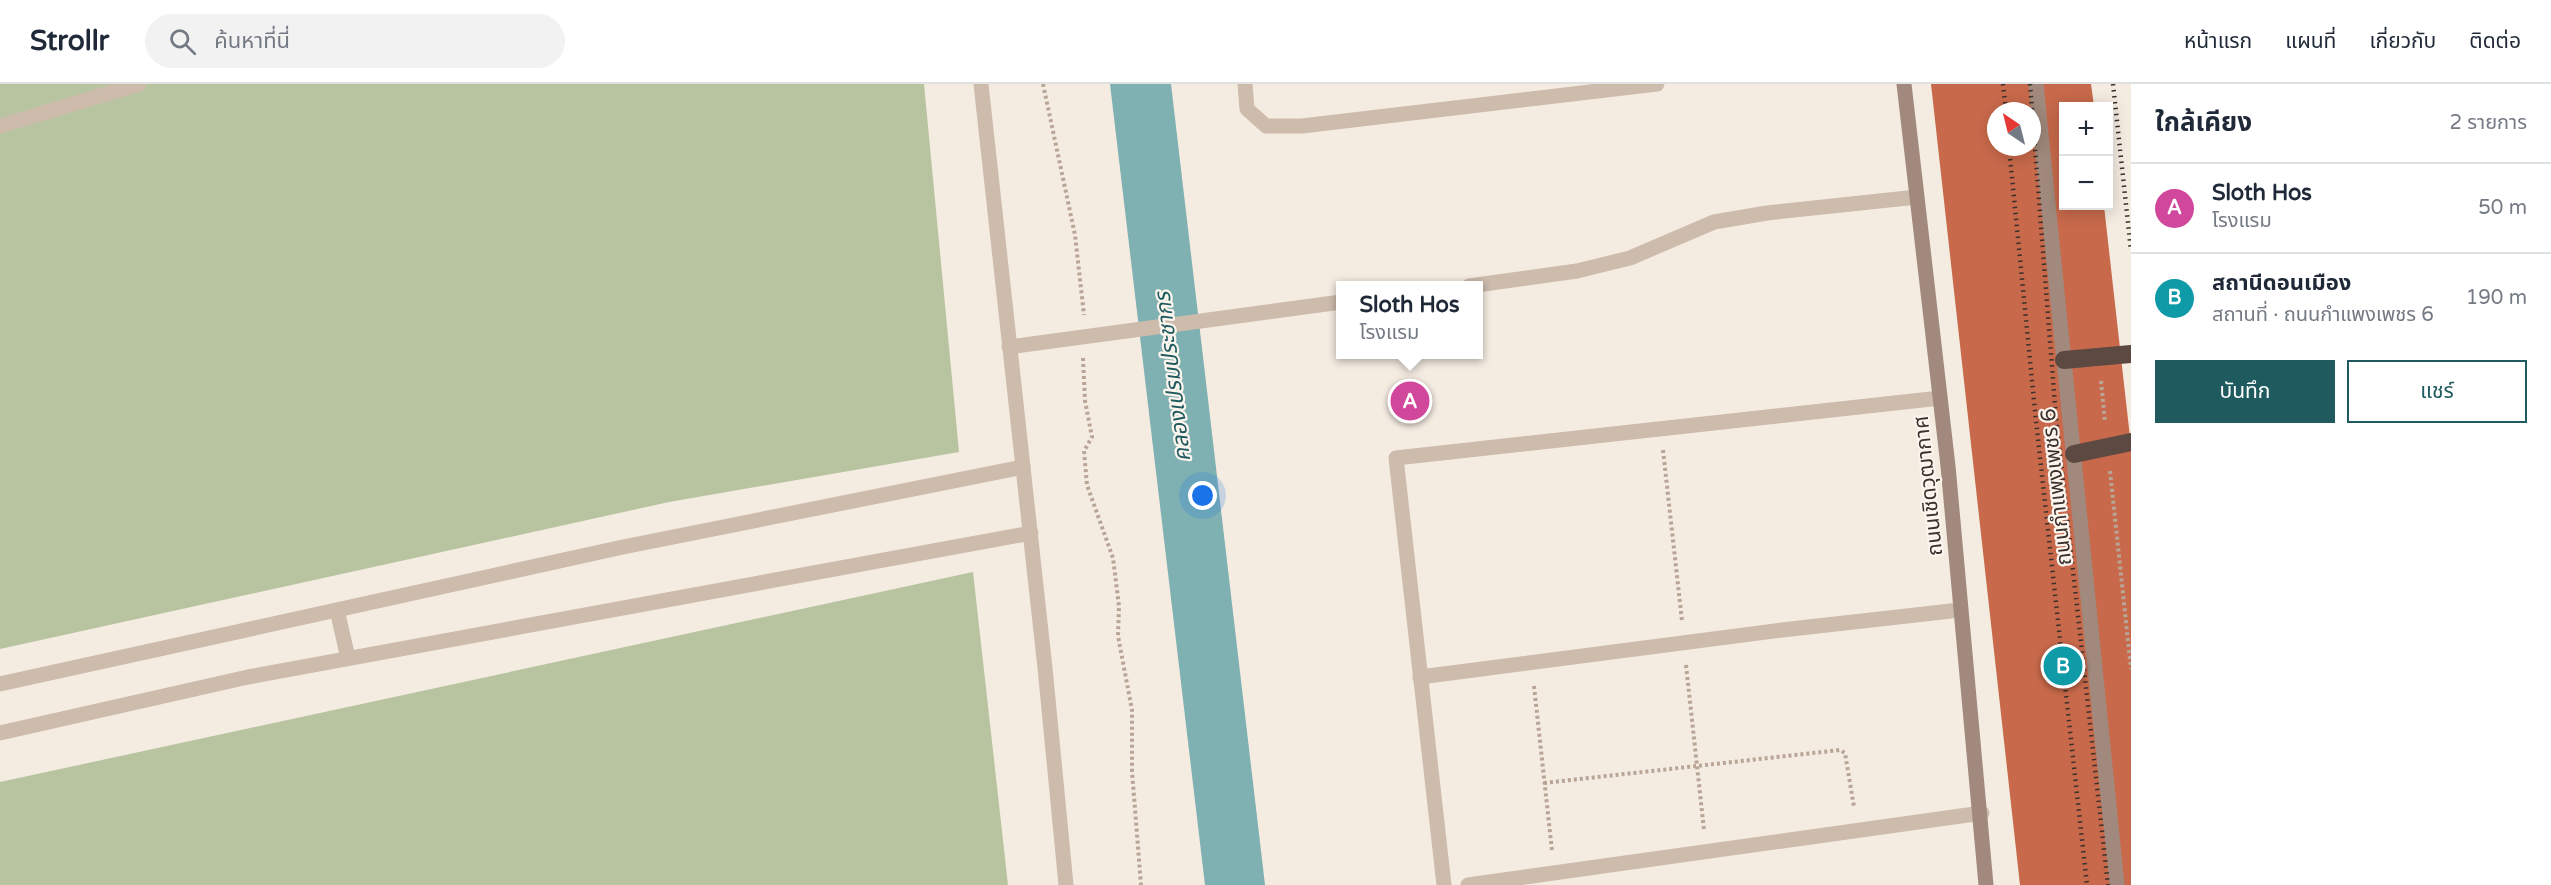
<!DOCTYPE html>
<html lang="th">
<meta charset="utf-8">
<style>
:root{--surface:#fff;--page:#f2f2f3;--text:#1f2937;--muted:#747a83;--line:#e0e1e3;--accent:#1f5a5e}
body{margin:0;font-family:"Varela Round","Noto Sans Thai",sans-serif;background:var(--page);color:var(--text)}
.controls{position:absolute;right:18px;top:18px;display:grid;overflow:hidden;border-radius:0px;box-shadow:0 3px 15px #0003}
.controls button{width:54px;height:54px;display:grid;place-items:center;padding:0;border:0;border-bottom:2px solid var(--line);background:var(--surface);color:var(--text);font:30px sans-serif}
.compass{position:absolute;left:1987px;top:18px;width:54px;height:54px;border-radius:50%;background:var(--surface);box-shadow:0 3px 15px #0003;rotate:325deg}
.you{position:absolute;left:1203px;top:412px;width:21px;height:21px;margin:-15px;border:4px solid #fff;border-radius:50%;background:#1a73e8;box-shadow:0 0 0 9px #1a73e833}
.badge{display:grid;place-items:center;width:39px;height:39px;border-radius:50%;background:var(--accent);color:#fff;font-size:20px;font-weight:700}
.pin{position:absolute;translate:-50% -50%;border:3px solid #fff;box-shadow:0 2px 6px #0006}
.popup{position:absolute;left:1336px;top:197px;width:147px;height:78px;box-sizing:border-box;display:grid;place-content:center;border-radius:0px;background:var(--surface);filter:drop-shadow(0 2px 4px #0005);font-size:20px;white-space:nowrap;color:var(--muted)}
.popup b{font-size:22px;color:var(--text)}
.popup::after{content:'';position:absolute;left:50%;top:100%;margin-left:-12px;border:12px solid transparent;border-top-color:var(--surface)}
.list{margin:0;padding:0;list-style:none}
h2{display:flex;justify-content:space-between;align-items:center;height:78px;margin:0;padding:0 24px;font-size:26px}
h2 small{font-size:20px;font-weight:400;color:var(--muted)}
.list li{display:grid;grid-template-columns:39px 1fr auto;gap:18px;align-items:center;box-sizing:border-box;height:90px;padding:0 24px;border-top:2px solid var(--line)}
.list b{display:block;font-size:22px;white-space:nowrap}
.list p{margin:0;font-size:20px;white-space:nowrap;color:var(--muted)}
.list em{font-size:20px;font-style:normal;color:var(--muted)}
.actions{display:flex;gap:12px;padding:18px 24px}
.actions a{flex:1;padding:14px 0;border:2px solid var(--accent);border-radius:0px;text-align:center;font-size:21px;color:var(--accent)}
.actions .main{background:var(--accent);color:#fff}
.icon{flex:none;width:33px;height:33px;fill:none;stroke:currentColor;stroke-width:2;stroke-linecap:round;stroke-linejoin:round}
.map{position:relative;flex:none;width:2131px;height:801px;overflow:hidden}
header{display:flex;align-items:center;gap:36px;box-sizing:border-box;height:84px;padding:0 30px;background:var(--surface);border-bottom:2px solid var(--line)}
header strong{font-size:28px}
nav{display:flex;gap:33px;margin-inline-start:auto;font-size:21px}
.search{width:420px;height:54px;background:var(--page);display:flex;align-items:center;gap:15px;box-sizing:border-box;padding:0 21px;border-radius:33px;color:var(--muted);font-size:22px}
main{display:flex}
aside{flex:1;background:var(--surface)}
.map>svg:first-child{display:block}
.green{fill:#b8c4a0}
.water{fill:#7fb0b2}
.building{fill:#c8694b;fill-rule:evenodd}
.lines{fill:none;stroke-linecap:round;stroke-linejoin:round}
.path{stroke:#b9a596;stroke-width:4;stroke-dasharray:3 3;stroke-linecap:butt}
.lane{stroke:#cdbbac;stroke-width:15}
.street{stroke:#cdbbac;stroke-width:15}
.secondary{stroke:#a18a7d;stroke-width:15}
.highway{stroke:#5c4a42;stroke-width:18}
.rail{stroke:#3b302b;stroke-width:4.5;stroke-dasharray:1.5 4.5;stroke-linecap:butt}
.labels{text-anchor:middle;stroke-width:4.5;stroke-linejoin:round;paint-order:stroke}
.street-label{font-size:21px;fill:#3b302b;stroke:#fbf5ee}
.water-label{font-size:22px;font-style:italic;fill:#1f5a5e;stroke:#fbf5ee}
</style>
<header>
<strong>Strollr</strong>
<div class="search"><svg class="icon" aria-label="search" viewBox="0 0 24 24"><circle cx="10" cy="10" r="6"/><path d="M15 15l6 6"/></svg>ค้นหาที่นี่</div>
<nav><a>หน้าแรก</a><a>แผนที่</a><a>เกี่ยวกับ</a><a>ติดต่อ</a></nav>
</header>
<main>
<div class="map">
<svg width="2131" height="801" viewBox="0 0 2131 801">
<rect width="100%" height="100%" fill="#f4ebe1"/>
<g class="green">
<path d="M0,0H924L959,368L669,418L0,565Z"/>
<path d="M973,488L1008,801H0V698Z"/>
</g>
<path class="water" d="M1110,0H1171L1265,801H1205Z"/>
<path class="building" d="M1931,0H2091L2094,22H2064V122H2104L2131,362V801H2020ZM1996,27H2032V63H1996Z"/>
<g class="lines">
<g class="path">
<path d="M1043,0L1075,151L1084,231"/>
<path d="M1083,274L1085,317L1092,353L1084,367L1087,401L1113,474L1119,522L1118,552L1132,626V687L1141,801"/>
<path d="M2101,297L2105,338"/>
<path d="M1663,366L1682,537"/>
<path d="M2110,387L2131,585"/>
<path d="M1686,581L1704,746"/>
<path d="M1534,602L1552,767"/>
<path d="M1544,699L1840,666L1845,669L1854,723"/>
</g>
<g class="lane">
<path d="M1245,0L1247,25L1266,42H1302L1657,0"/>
<path d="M0,42L139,0"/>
</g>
<g class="street">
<path d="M981,0L1045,584L1066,801"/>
<path d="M1469,202L1577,187L1630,174L1714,138L1767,129L1917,113"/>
<path d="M1009,263L1341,218"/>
<path d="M337,526L348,574"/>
<path d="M1420,593L1782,546L1960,526"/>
<path d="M0,600L623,463L1023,383"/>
<path d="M0,649L248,593L1031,449"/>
<path d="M1444,801L1396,374L1940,314"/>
<path d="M1468,801L1982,729"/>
</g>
<g class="secondary">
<path d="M1904,0L1948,382L1986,801"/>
<path d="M2036,0L2117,801"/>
</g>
<g class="highway">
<path d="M2064,276L2131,270"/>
<path d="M2074,370L2131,358"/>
</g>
<g class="rail">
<path d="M2003,0L2006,27"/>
<path d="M2030,0L2056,334L2108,801"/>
<path d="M2113,0L2131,167"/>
<path d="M2009,63L2036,337L2087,801"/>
</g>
</g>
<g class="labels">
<g class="street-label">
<text transform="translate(1928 402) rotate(-96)" y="7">ถนนเชิดวุฒากาศ</text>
<text transform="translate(2056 403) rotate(-96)" y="7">ถนนกำแพงเพชร 6</text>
</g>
<g class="water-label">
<text transform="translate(1172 293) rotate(-97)" y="8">คลองเปรมประชากร</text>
</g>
</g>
</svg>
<div class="controls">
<button>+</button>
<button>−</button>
</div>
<svg class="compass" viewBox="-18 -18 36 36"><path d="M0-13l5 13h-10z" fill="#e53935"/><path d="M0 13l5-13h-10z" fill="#747a83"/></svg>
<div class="you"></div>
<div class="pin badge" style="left:1410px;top:317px;background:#d1479c">A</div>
<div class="popup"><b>Sloth Hos</b>โรงแรม</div>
<div class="pin badge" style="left:2063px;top:582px;background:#0f9aa8">B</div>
</div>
<aside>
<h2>ใกล้เคียง<small>2 รายการ</small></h2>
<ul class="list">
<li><span class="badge" style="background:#d1479c">A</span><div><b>Sloth Hos</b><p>โรงแรม</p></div><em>50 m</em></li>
<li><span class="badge" style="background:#0f9aa8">B</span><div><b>สถานีดอนเมือง</b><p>สถานที่ · ถนนกำแพงเพชร 6</p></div><em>190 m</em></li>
</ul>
<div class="actions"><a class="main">บันทึก</a><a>แชร์</a></div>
</aside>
</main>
